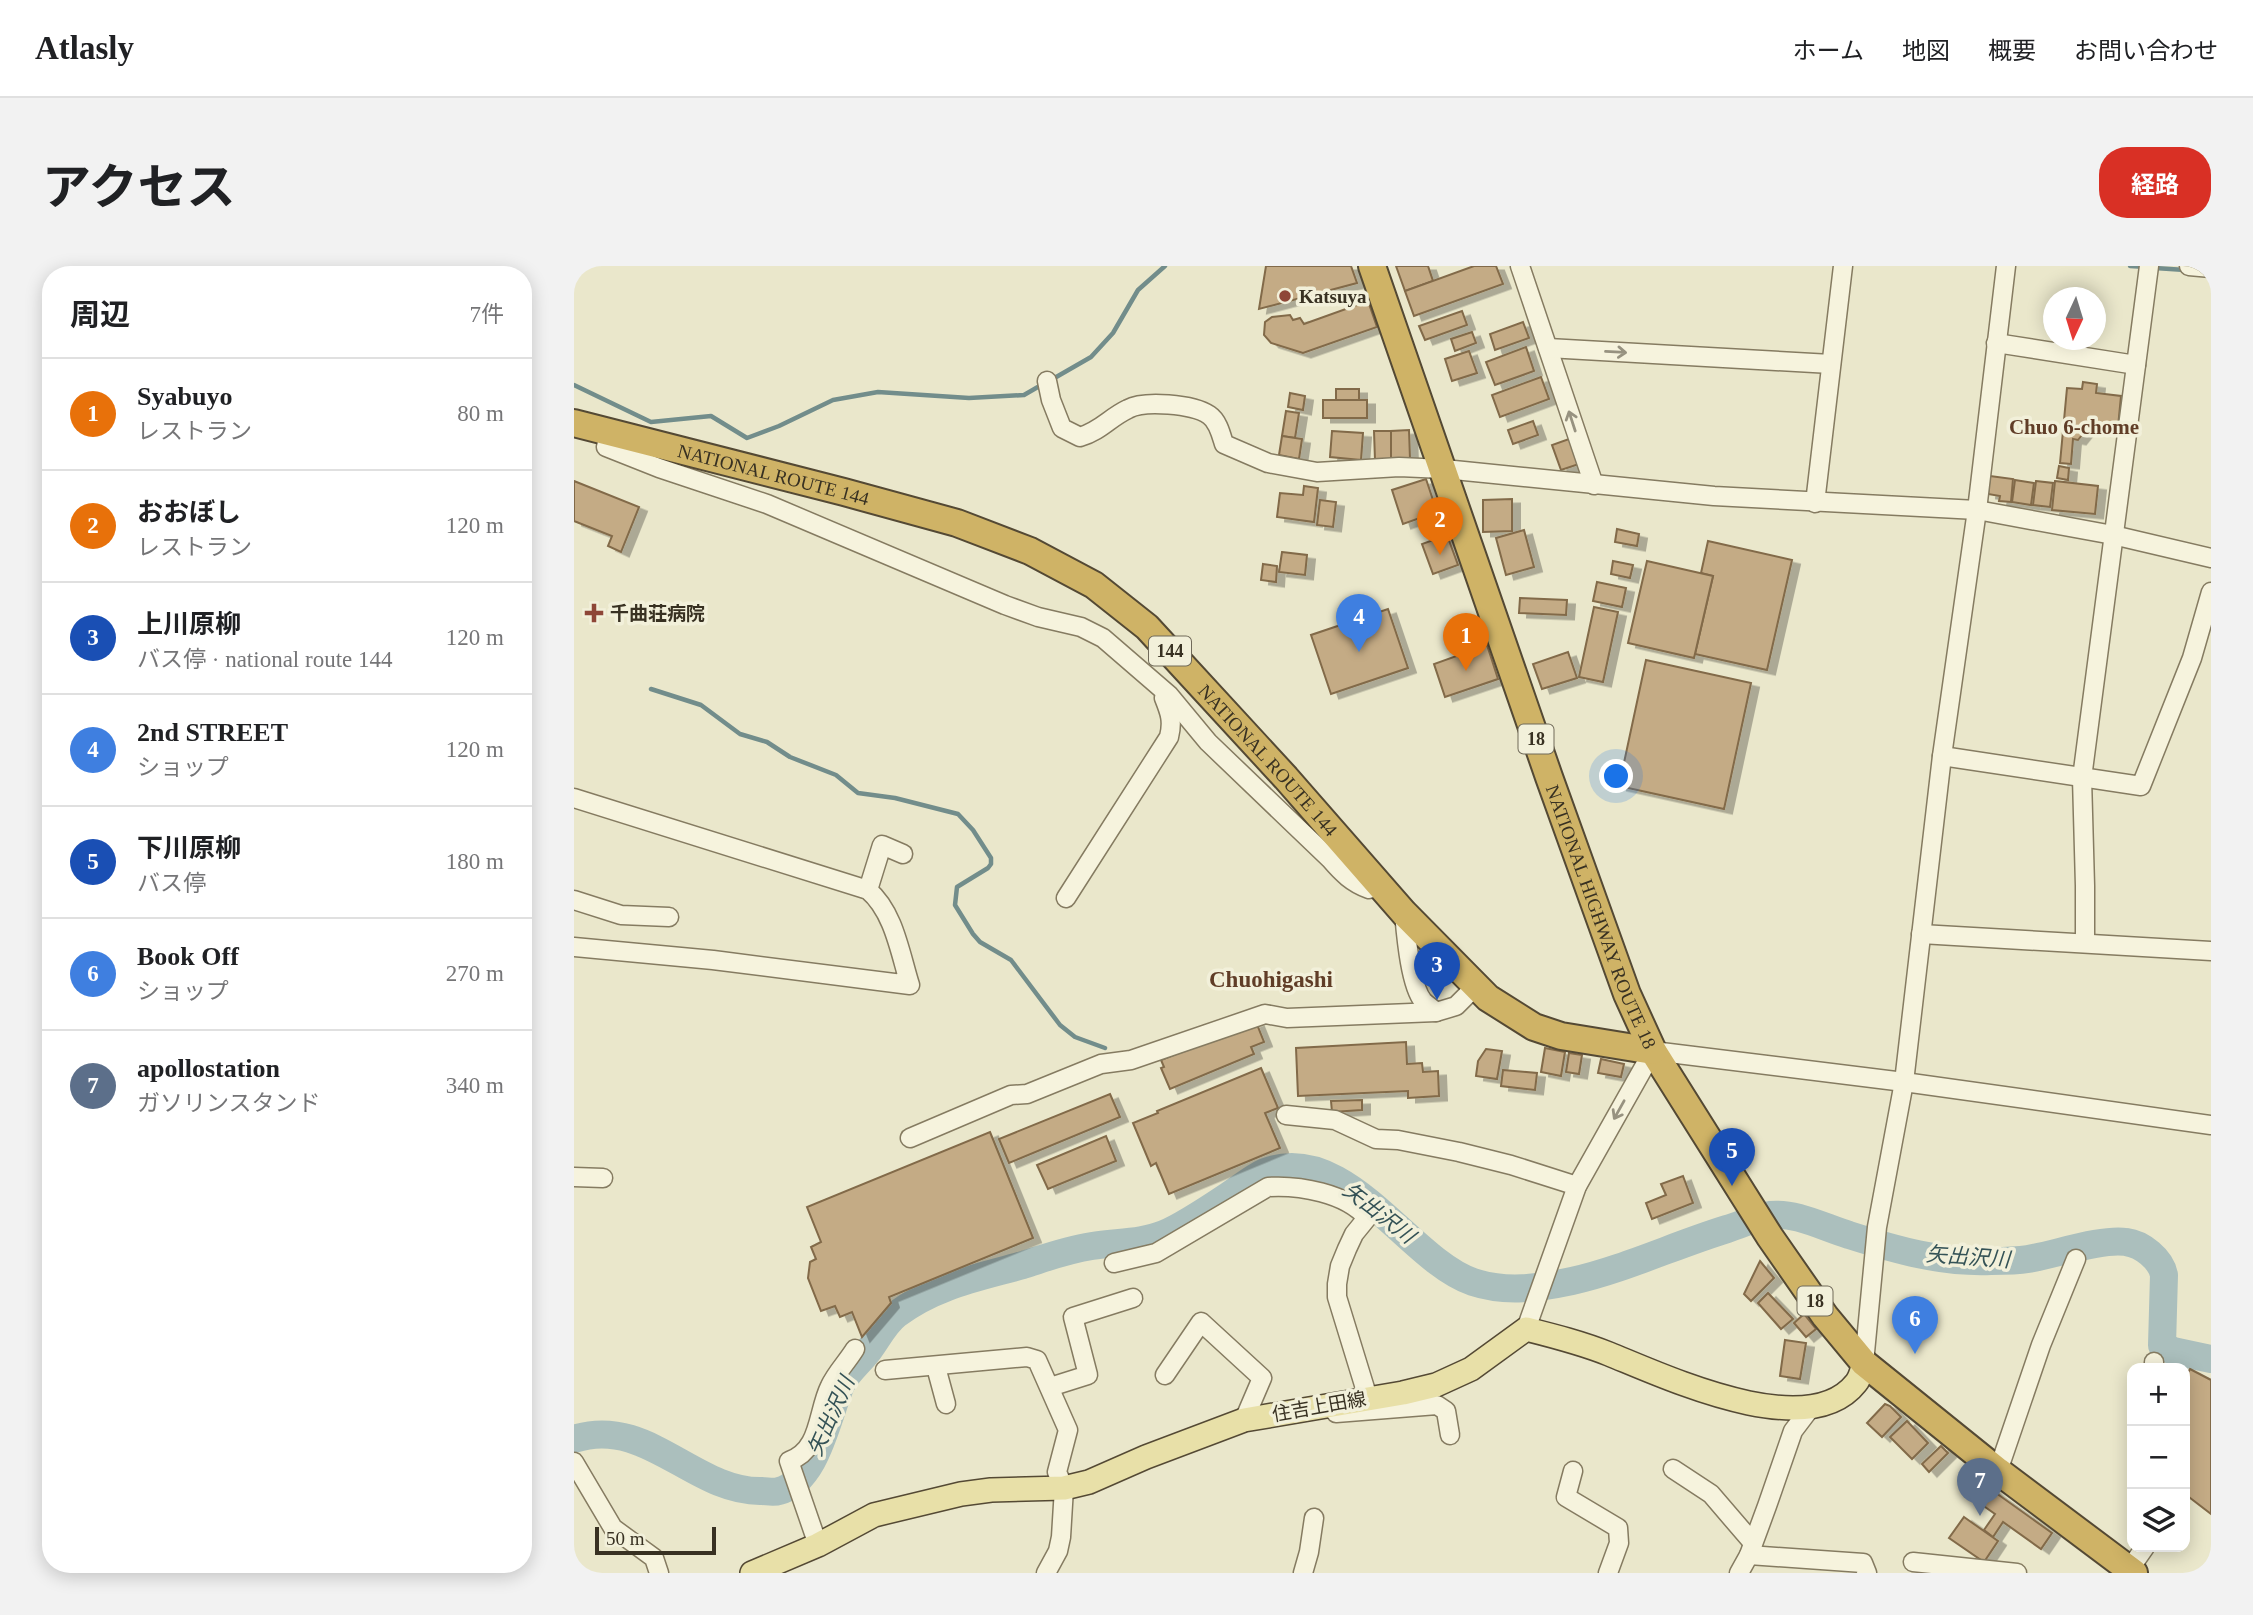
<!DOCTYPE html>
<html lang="ja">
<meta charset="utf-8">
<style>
:root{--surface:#fff;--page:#f2f2f2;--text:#202124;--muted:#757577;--line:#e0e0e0;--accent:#d93025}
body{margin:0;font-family:"Times New Roman","Noto Sans JP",serif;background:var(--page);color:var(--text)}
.controls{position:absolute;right:21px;bottom:21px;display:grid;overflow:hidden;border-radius:14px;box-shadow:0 4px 18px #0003}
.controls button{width:63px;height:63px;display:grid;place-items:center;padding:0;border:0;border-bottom:2px solid var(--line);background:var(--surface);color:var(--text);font:35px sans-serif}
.compass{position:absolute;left:1469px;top:21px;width:63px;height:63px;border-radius:50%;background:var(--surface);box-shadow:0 4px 18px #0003;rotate:184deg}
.scale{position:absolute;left:21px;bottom:18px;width:121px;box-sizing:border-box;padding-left:7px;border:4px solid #383122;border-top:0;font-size:19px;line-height:24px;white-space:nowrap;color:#383122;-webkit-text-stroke:5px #f2f0da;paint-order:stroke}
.you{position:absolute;left:1043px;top:511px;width:24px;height:24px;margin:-18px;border:5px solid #fff;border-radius:50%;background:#1a73e8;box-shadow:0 0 0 10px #1a73e833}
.badge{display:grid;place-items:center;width:46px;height:46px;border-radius:50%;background:var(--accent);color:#fff;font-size:23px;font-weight:700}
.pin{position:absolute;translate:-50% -58px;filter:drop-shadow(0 2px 4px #0008)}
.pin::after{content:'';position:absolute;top:37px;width:24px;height:21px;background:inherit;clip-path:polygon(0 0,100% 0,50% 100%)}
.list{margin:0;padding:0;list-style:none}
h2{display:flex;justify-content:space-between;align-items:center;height:91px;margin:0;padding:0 28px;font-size:30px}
h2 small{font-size:23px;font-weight:400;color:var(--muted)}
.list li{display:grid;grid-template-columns:46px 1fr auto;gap:21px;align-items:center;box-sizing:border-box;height:112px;padding:0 28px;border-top:2px solid var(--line)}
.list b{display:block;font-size:26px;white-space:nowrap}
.list p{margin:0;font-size:23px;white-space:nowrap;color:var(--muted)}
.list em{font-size:23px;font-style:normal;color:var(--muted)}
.icon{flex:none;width:38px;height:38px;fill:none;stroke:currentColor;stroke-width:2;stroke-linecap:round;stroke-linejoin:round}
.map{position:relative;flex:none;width:1637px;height:1307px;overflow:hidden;border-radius:28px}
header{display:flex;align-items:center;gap:42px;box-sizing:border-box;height:98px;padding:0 35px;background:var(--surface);border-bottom:2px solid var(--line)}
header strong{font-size:33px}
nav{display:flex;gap:38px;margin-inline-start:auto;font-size:24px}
.intro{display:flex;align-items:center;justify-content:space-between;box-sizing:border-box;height:168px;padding:0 42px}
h1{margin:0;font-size:49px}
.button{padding:18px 32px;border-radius:28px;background:var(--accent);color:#fff;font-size:24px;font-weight:700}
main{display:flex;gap:42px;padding:0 42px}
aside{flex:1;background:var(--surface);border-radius:28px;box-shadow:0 4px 18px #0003}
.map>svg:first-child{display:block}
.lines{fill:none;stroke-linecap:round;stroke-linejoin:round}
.stream{stroke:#728d8b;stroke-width:4.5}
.river{stroke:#abbfbd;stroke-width:28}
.building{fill:#c4ab85;stroke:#826a49;stroke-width:2;filter:url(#shadow)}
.minor-casing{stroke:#857b61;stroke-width:21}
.major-casing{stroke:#544934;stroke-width:26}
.highway-casing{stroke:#544934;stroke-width:30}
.minor{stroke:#f6f3dd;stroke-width:18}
.major{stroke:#e8e0a8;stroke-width:23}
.highway{stroke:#cfb366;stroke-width:26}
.oneway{stroke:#979280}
.poi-dot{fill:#8e4637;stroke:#f2f0da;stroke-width:2.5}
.labels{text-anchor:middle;stroke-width:7;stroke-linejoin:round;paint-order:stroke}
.shield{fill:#f2f0da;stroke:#706a59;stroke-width:2}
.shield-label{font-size:18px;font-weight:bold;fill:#383122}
.poi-label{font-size:19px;font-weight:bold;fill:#383122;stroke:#f2f0da;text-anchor:start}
.street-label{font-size:19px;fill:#383122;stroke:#f2f0da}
.neighbourhood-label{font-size:21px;font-weight:bold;fill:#603d27;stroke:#f2f0da}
.water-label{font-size:21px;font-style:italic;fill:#345256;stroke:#f2f0da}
.quarter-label{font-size:23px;font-weight:bold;fill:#603d27;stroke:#f2f0da}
</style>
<header>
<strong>Atlasly</strong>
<nav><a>ホーム</a><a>地図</a><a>概要</a><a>お問い合わせ</a></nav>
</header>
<div class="intro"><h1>アクセス</h1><a class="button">経路</a></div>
<main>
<aside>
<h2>周辺<small>7件</small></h2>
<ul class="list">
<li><span class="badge" style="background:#e8710a">1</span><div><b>Syabuyo</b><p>レストラン</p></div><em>80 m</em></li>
<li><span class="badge" style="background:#e8710a">2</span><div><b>おおぼし</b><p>レストラン</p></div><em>120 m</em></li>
<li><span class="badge" style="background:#1a4fb4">3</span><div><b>上川原柳</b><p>バス停 · national route 144</p></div><em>120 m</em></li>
<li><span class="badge" style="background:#3f7fe0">4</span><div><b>2nd STREET</b><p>ショップ</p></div><em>120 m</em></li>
<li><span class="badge" style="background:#1a4fb4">5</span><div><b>下川原柳</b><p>バス停</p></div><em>180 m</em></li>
<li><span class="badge" style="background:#3f7fe0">6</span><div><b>Book Off</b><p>ショップ</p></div><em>270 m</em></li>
<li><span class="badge" style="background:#5c6f8a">7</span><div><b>apollostation</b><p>ガソリンスタンド</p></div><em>340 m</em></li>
</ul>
</aside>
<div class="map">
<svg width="1637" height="1307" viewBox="0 0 1637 1307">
<defs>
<filter id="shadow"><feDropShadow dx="8" dy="4.5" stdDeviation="0" flood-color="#0004"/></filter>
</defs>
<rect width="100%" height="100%" fill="#eae7cb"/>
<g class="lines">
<g class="stream">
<path d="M1556,0L1572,1"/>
<path d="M1581,2L1611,4"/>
<path d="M477,114L517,91L539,67L564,24L591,0"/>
<path d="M0,119L77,156L137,150L173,172L205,160L259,134L304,126L395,132L450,129L469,118"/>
<path d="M77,423L127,439L166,468L193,476L216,491L262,509L284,527L321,532L384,548L399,564L417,592V598L414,602L383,621L381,639L399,668L406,676L437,694L486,759L501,771L531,782"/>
</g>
<path class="river" d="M0,1173C72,1149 120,1226 187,1225C193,1225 199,1227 205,1225C243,1215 253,1151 267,1119C273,1106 286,1096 295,1084C304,1072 311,1057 323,1048C362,1019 403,1012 449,999C474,991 492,984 518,980C542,976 568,977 590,968C610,960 642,938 660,926C670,919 680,911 691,906C772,875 834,994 899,1016C932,1027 965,1022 998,1015C1051,1003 1101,979 1153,963C1167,959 1182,951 1196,949C1222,946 1251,962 1275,969C1322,984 1368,997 1417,995C1429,995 1442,995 1454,993C1479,989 1529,972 1552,976C1568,978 1587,993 1590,1009L1588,1079L1599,1085L1637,1093"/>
</g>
<g class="building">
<path d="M692,0H777L783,17L685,43Z"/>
<path d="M822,0H854L859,15L831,25Z"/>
<path d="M900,0H922L929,18L840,50L831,25Z"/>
<path d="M794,35L803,61L729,87L697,77L690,69L691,56L698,51L716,49L719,54L726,52L730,58Z"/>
<path d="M888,45L893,59L851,74L845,60Z"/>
<path d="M949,56L955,72L921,84L916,68Z"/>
<path d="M898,66L902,77L881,85L877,73Z"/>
<path d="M952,81L960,105L921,119L912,96Z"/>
<path d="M895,85L903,107L878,115L871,93Z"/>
<path d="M967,111L975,133L926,151L918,129Z"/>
<path d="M1509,116L1523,118L1522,127L1547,130L1544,161L1519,158L1518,164H1512L1504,174L1499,173L1497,198L1486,197L1493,122L1508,123Z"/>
<rect x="762" y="123" width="23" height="11"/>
<path d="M716,127L731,130L729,144L714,141Z"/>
<rect x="749" y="134" width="44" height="18"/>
<path d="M712,145L725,147L721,172L708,170Z"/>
<path d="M959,155L964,169L939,178L934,164Z"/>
<path d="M835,164L836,193L817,194V165Z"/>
<path d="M758,165L789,167L787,194L756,191Z"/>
<path d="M800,165H817V194H801Z"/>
<path d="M708,170L728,173L725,193L705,189Z"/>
<path d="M995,173L1005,198L987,204L978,179Z"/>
<path d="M1485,200L1495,202L1494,214L1483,212Z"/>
<path d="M1416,210L1439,213L1437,236L1425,235L1426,230L1414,228Z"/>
<path d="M852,213L863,246L829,258L818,224Z"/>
<path d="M1441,214L1460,217L1457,239L1438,236Z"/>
<path d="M0,215L65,241L47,286L34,280L38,270L0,255Z"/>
<path d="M1462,215L1479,217L1476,241L1459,239Z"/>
<path d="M1481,215L1524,220L1521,248L1478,244Z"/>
<path d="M730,220L744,222L740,256L703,251L706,227L729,229Z"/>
<path d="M938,233V265L909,266V234Z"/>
<path d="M746,234L762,236L759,261L743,259Z"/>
<path d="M1043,263L1065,268L1063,280L1041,276Z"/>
<path d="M950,264L960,301L932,309L922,272Z"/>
<path d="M873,269L884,299L859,308L848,278Z"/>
<path d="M1134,275L1218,294L1193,404L1121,388L1139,310L1127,307Z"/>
<path d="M708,286L733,289L731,309L705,306Z"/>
<path d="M1039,295L1059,299L1056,312L1037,308Z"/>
<path d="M1073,295L1139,310L1120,392L1054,377Z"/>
<path d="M689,298L703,300L702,316L687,314Z"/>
<path d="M1023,316L1052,322L1048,341L1019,335Z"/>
<path d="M946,332L993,334L992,349L945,347Z"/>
<path d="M1020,341L1044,346L1029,416L1005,411Z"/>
<path d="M814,343L834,402L757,428L737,369Z"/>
<path d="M913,379L924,413L871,431L860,398Z"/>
<path d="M994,386L1003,412L968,423L959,398Z"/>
<path d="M1072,394L1177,417L1150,543L1045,520Z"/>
<path d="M682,756L690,776L677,781L680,788L596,823L587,802L590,801L587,794Z"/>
<path d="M832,776L833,798L848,797L849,806L864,805L865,830L834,832V825L724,830L722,782Z"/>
<path d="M971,782L991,786L987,810L967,806Z"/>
<path d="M912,783L928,785L923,813L902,810L904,795Z"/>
<path d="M995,787L1008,789L1005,808L992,806Z"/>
<path d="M1027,793L1050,798L1047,811L1024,807Z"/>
<path d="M687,802L704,842L691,847L706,882L595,928L582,897L577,900L559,857L584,847L583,845Z"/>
<path d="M929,804L963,807L961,824L927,820Z"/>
<path d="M536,828L546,851L435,897L425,873Z"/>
<path d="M788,834V844L758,846L757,835Z"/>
<path d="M416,866L459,972L315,1031L317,1037L288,1071L278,1046L266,1051L261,1040L247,1045L234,1012L236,996L242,993L237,981L247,976L233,941Z"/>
<path d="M532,870L542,895L474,923L463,899Z"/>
<path d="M1109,910L1119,937L1078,953L1072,937L1092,929L1087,918Z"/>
<path d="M1186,995L1200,1012L1177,1035L1170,1028Z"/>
<path d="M1194,1027L1219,1053L1207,1063L1184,1037Z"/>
<path d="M1230,1048L1242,1063L1232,1071L1220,1057Z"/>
<path d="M1211,1074L1232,1077L1226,1113L1206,1110Z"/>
<path d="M1616,1103L1637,1114V1248L1611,1228V1112Z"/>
<path d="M1311,1138L1316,1140L1327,1151L1308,1171L1293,1157Z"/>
<path d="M1333,1155L1354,1177L1338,1193L1316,1171Z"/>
<path d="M1367,1180L1374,1187L1355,1206L1348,1198Z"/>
<path d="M1415,1222L1478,1267L1467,1283L1429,1256L1419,1271L1410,1264L1421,1248L1404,1236Z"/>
<path d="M1390,1251L1424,1275L1410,1296L1375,1272Z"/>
</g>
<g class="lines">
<g class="minor-casing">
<g id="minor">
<path d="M946,0L1020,219"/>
<path d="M1615,0L1637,2"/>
<path d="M1422,77L1562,99"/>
<path d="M974,82L1257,98"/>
<path d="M473,115L477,134L488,162L506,171C528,164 535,152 554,143C570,134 619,138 635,149C644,155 647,168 650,178L694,197L743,206L825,201L870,203L1140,230L1403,244L1539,269L1637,292"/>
<path d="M35,166L32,181L85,202L193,238L431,339L464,351L507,361L529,372L595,429L634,476L756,593C768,607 778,617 795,623L804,619"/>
<path d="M1241,237L1269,0"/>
<path d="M1368,490L1567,520L1618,392L1637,326"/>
<path d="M0,532L294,624C320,646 326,687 336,719L139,694L0,681"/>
<path d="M294,624L308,579L329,588"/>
<path d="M492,632L595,471C599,455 596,447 590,432"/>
<path d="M0,634L47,649L95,651"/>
<path d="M830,647C832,668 836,719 849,735C853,739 858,742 862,746"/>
<path d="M1347,668L1637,685"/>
<path d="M1511,677V620L1508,512L1575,0"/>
<path d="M712,849L761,854L802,873L824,874L885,886L937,899L1003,920"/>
<path d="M336,872L437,829L453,828L527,798L557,794L691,748L713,752L862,746L882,740L901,721"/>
<path d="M0,911L29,912"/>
<path d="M540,997L582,987L694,921C725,919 772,927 793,952L780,968L773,983L766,1000L763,1018V1031L794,1132"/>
<path d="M952,1063L1003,920L1079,785L1330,816L1637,859"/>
<path d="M1290,1097L1303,961L1330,816L1368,490L1403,244L1432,0"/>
<path d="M362,1101L372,1138"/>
<path d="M1580,1102V1096"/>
<path d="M311,1104L453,1091L463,1094L494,1164L483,1206L490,1222L487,1271L484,1285L472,1307"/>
<path d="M591,1109L627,1056L688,1112L670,1154"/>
<path d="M476,1121L514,1109L499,1051L559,1032"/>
<path d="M762,1147L863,1139L872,1145L876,1169"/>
<path d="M0,1196L39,1262L80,1292L85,1307"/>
<path d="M1099,1203L1137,1228L1179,1277"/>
<path d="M999,1205L992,1231L1044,1262L1045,1277L1034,1307"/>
<path d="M1424,1205L1467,1079L1502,993"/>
<path d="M244,1279L215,1195C247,1184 243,1146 256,1120C262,1107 273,1096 281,1083"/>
<path d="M1175,1289L1289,1297L1293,1307"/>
<path d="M1339,1296L1443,1307"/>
<path d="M729,1307L735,1286L740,1252"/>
<path d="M1165,1307L1175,1289L1193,1240L1219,1165L1238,1140"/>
<path d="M1556,1307L1555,1304L1571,1281"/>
</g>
</g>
<g class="major-casing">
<path id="major" d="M178,1307L244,1279L300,1249L387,1228L417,1224L490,1222L515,1216L572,1191L670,1154L829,1127L862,1119L897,1103L952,1063C980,1070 1008,1077 1035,1088C1092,1111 1234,1178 1282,1117C1287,1111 1288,1103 1290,1097"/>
</g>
<g class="highway-casing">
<g id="highway">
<path id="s1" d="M798,0L975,511L1053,728L1079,785L1196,971L1251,1050L1290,1097L1424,1205L1560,1307"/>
<path id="s2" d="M0,157L270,226L383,257L456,285L520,319L573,361L712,512L830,647L914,732L960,761L987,770L1079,785"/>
</g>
</g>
<use href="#minor" class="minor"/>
<use href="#major" class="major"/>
<use href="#highway" class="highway"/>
</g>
<defs><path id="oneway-shaft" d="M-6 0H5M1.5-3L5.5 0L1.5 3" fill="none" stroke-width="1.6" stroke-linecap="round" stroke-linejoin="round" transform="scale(1.75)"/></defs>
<g class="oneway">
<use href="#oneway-shaft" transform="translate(1042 86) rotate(3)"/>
<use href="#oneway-shaft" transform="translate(998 155) rotate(-108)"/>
<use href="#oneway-shaft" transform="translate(1045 844) rotate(119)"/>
</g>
<g class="poi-dot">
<circle cx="711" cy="30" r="7"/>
<path d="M16.5 336.5h7v7h7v7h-7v7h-7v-7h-7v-7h7z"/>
</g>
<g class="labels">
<g class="shield">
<rect x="575" y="370.5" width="42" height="29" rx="5"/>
<rect x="944.5" y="458.5" width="35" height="29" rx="5"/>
<rect x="1223.5" y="1020.5" width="35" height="29" rx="5"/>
</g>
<g class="shield-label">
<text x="596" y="391">144</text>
<text x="962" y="479">18</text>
<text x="1241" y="1041">18</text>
</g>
<g class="poi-label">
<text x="725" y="37">Katsuya</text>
<text x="36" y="354">千曲荘病院</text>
</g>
<g class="street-label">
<text dy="7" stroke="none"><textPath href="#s2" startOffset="206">NATIONAL ROUTE 144</textPath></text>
<text dy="7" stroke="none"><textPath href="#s2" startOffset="794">NATIONAL ROUTE 144</textPath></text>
<text dy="7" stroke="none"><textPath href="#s1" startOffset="690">NATIONAL HIGHWAY ROUTE 18</textPath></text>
<text transform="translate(745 1140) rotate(-10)" y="7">住吉上田線</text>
</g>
<g class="neighbourhood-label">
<text x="1500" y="168">Chuo 6-chome</text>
</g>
<g class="water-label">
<text transform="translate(805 947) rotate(38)" y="7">矢出沢川</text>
<text transform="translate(1394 991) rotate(4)" y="7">矢出沢川</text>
<text transform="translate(257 1150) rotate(-66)" y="7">矢出沢川</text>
</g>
<g class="quarter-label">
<text x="697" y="721">Chuohigashi</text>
</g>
</g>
</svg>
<div class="controls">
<button>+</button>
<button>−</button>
<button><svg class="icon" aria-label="layers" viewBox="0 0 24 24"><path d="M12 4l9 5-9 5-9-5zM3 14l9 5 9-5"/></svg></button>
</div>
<svg class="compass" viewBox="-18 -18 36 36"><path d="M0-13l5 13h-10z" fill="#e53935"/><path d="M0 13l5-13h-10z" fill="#757577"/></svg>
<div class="scale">50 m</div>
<div class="you"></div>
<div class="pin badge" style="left:892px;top:405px;background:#e8710a">1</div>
<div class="pin badge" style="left:866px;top:289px;background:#e8710a">2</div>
<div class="pin badge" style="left:863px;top:734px;background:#1a4fb4">3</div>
<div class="pin badge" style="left:785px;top:386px;background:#3f7fe0">4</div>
<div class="pin badge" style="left:1158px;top:920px;background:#1a4fb4">5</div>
<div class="pin badge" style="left:1341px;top:1088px;background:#3f7fe0">6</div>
<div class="pin badge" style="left:1406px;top:1250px;background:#5c6f8a">7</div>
</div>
</main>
